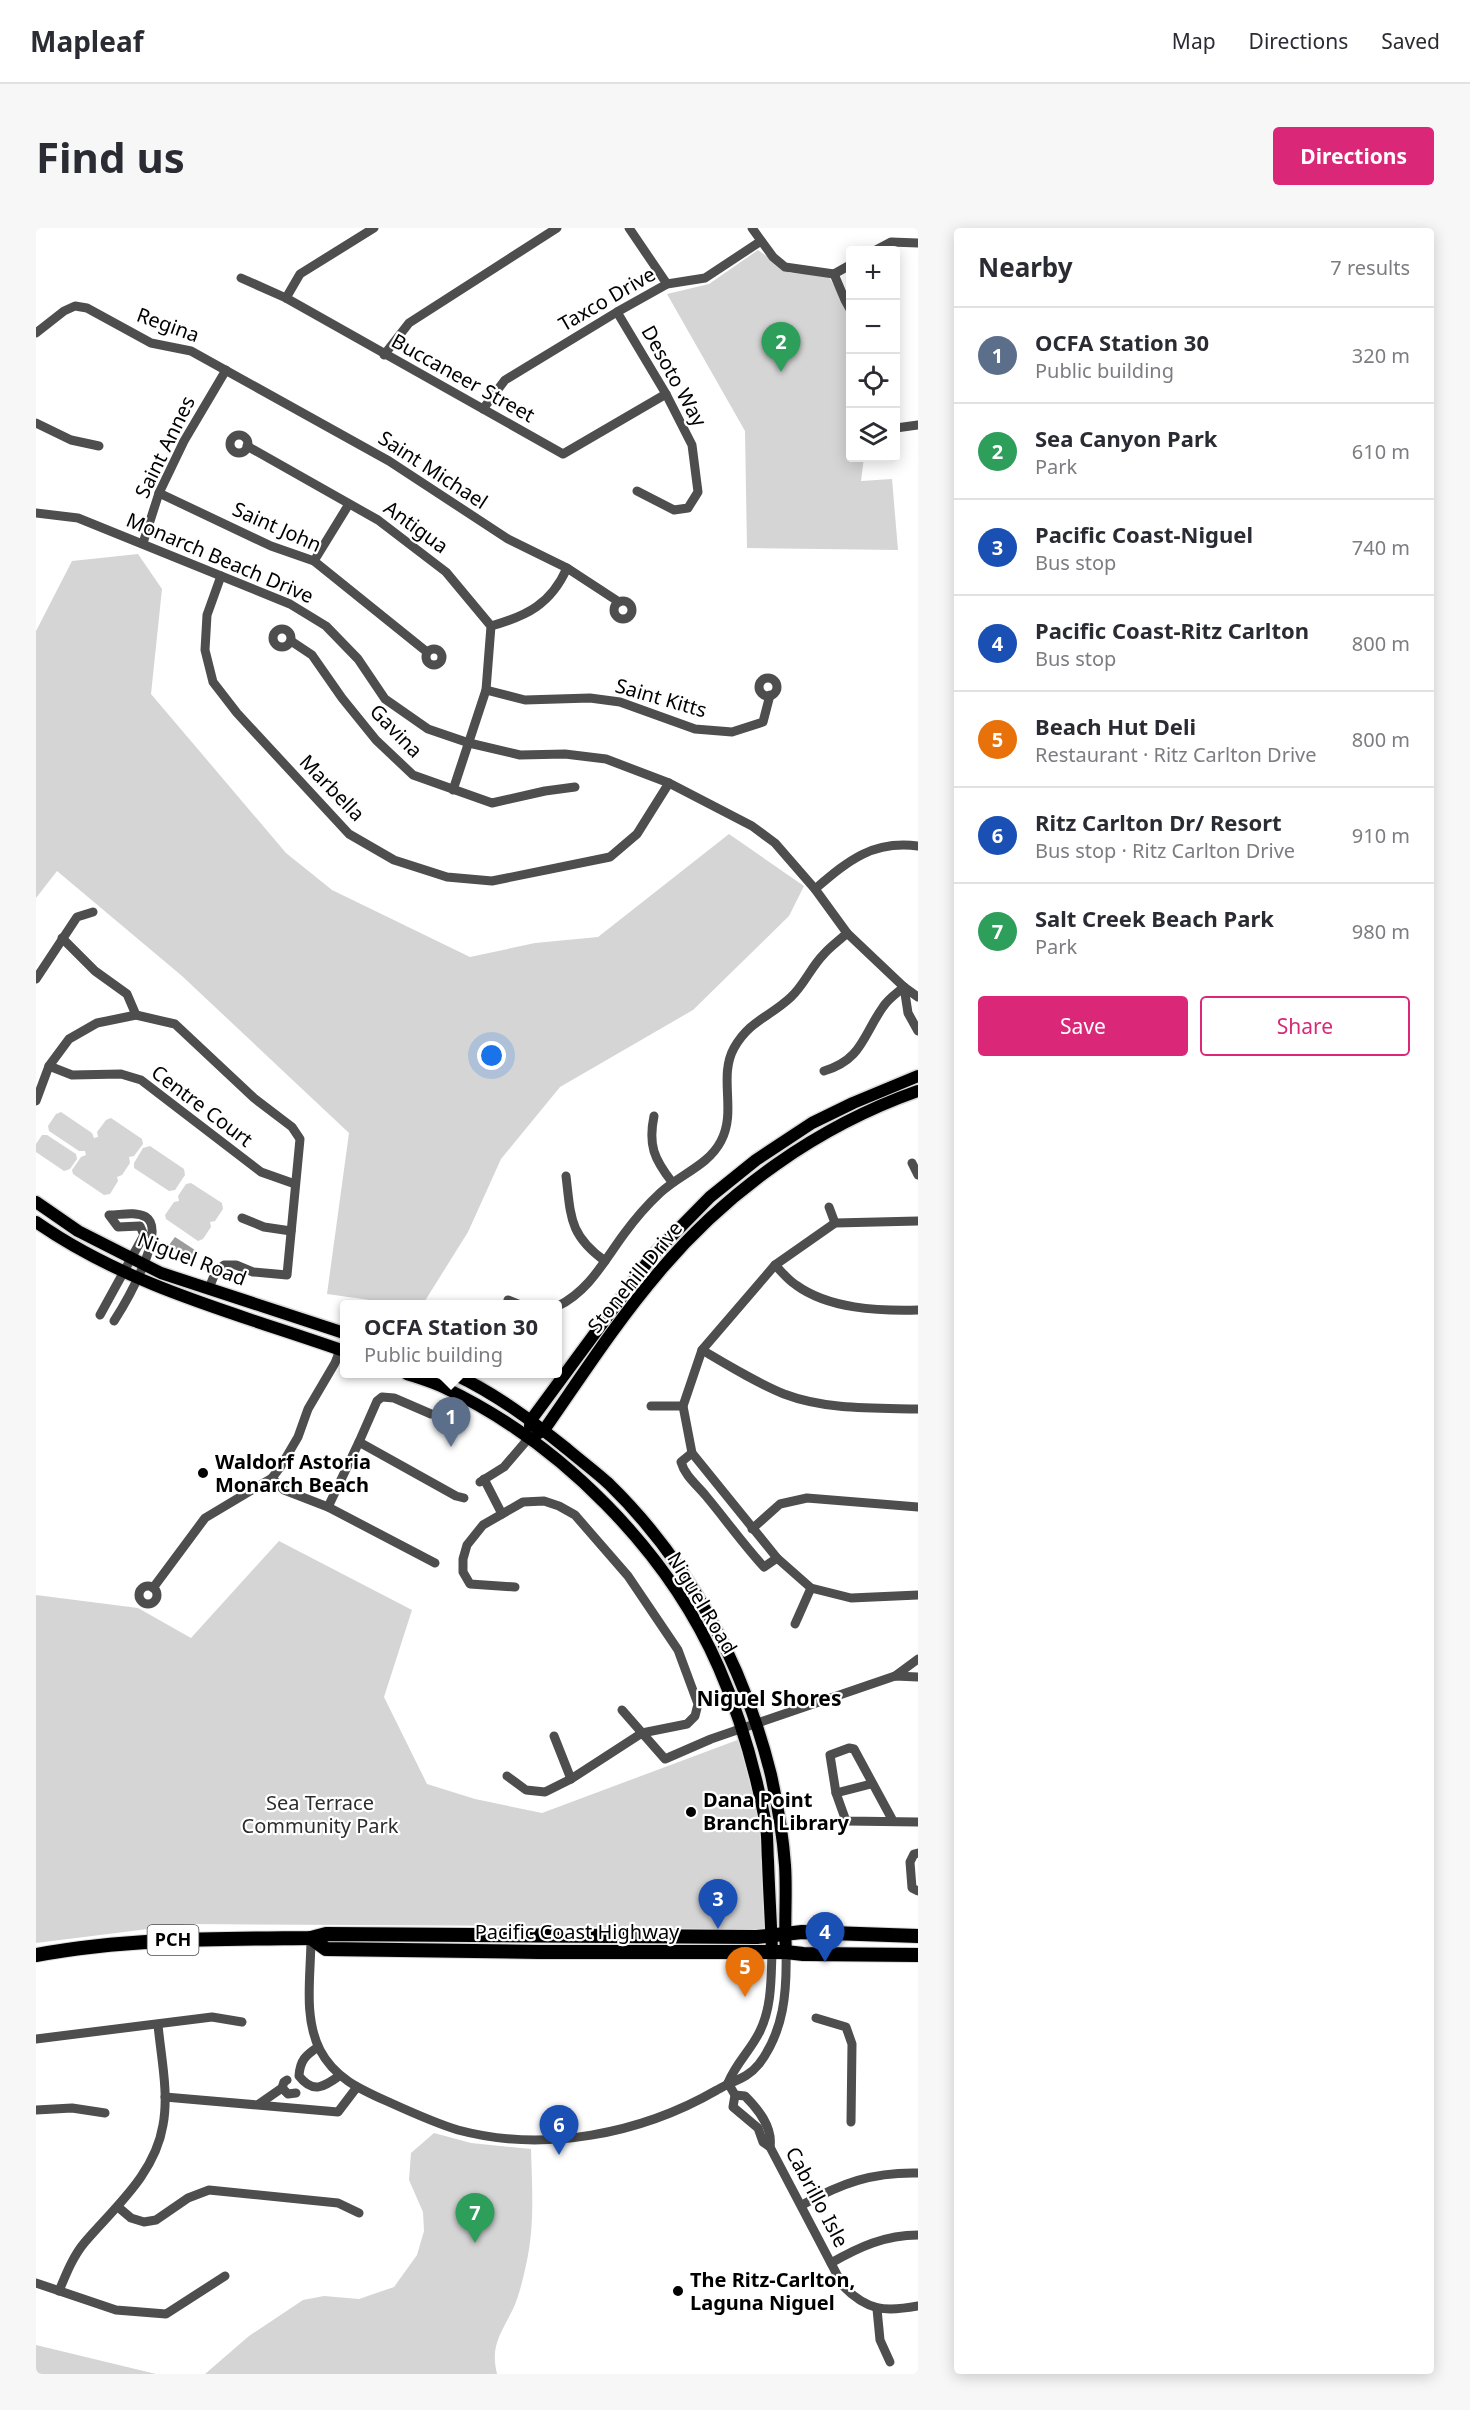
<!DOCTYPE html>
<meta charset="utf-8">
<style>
:root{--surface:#fff;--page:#f7f7f7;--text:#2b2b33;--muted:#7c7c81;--line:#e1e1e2;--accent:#db2777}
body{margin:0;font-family:"Noto Sans",sans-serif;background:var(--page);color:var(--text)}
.controls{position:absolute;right:18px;top:18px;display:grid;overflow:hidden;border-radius:6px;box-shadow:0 3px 15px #0003}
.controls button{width:54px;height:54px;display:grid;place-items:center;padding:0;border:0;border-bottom:2px solid var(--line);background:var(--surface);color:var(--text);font:30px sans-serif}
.you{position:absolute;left:456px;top:828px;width:21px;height:21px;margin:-15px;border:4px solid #fff;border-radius:50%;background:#1a73e8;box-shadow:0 0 0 9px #1a73e833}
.badge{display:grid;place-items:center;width:39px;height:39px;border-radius:50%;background:var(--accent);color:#fff;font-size:20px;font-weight:700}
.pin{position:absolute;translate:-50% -50px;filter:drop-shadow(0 2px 3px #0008)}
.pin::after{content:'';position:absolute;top:32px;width:21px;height:18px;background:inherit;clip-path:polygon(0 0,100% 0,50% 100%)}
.popup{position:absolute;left:304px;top:1072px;width:222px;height:78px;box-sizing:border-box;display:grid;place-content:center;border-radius:6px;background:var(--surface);filter:drop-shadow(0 2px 4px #0005);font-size:20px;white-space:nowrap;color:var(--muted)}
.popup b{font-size:22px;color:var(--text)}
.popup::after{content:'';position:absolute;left:50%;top:100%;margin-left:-12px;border:12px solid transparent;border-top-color:var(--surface)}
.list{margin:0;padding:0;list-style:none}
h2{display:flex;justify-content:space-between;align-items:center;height:78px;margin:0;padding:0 24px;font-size:26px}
h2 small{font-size:20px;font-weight:400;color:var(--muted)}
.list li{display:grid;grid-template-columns:39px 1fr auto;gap:18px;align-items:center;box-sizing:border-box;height:96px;padding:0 24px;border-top:2px solid var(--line)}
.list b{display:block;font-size:22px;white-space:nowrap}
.list p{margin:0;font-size:20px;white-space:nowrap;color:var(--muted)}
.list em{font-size:20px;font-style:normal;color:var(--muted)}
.actions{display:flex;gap:12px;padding:18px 24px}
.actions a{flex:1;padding:14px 0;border:2px solid var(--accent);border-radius:6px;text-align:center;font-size:21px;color:var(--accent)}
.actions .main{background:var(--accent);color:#fff}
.icon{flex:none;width:33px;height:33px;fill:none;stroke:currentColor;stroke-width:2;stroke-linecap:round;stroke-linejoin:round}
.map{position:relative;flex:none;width:882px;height:2146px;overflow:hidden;border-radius:6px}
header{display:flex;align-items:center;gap:36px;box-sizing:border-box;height:84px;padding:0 30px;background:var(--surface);border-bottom:2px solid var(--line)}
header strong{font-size:28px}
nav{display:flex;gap:33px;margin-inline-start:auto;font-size:21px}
.intro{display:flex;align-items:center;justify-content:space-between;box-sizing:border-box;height:144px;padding:0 36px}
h1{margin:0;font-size:42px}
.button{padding:15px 27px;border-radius:6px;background:var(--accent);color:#fff;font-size:21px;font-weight:700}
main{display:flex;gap:36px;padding:0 36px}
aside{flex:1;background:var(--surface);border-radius:6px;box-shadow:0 3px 15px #0003}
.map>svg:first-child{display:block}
.green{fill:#d5d5d5}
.water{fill:#9c9c9c}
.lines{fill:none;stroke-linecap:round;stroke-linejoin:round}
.major-casing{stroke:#dbdbdb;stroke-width:15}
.highway-casing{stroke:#dbdbdb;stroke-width:16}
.minor{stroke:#4e4e4e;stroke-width:9}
.major{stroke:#000;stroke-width:12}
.highway{stroke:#000;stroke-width:14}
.poi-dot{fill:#000;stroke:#fff;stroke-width:2}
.labels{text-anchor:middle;stroke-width:4.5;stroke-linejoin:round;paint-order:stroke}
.shield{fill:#fff;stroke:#4c4c4c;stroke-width:1.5}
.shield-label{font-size:18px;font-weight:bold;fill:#000}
.street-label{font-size:20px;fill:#000;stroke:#fff}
.poi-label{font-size:20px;font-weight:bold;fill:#000;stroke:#fff;text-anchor:start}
.park-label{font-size:20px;fill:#2c2c2c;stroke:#fff}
.neighbourhood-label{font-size:21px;font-weight:bold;fill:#000;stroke:#fff}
</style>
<header>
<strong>Mapleaf</strong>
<nav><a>Map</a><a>Directions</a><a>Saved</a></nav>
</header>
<div class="intro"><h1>Find us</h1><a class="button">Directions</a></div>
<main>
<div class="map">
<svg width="882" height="2146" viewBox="0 0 882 2146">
<rect width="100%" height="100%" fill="#fff"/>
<g class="green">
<path d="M722,22L754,45L792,47L814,86V230H828L825,253L856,251L862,322L711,320L709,203L631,66L673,56Z"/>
<path d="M102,326L126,361L115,466L250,625L296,662L434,729L499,715L562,709L693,606L768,658L753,688L657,782L524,859L465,931L432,1004L387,1076H362L291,1066L313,905L146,748L21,643L0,670V403L36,333Z"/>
<path d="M25,884L56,905L58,910L62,909L61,904L70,892L75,890L106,911L107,916L98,928L93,929L94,935L86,947L81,949L82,953L74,966L68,967L37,946L36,942L45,929L50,927L49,923H43L13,903L12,898L20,886Z"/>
<path d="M6,907H11L40,926L41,931L34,941L28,943L0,924V916Z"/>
<path d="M114,918L148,941L149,947L139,962L133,963L98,940V935L107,920Z"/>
<path d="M155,955L186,975L187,981L179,993L174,994L175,999L167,1011L162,1013L130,991L129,987L138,974L143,973L142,968L150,956Z"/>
<path d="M243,1313L376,1382L348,1469L391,1556L439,1571L506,1585L704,1511L723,1577L730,1702L503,1698L152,1696L0,1715V1367L102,1380L155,1410Z"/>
<path d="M398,1905L435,1915L495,1921C496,1960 499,1999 490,2037C487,2051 483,2068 477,2081C465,2106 454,2117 461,2146H169L213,2108L267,2072L288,2068L323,2071L358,2059L381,2027L388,2003L387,1984L373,1952L375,1925Z"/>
<path d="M0,2117L120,2146H0Z"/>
</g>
<path class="water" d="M139,1009L162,1024L156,1032L133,1017Z"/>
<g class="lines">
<g class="major-casing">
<g id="major">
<path d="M0,974L42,1003L125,1045L308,1105"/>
<path d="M0,994C93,1059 203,1086 308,1123"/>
<path d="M371,1146C383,1150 397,1154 409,1160C525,1215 632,1323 683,1440C704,1488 719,1541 729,1592C732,1605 731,1620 732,1633C733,1663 735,1693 736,1724"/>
<path d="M418,1146C460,1166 495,1192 531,1221C545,1233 560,1244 573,1256C654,1335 708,1438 735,1547C741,1574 747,1609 749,1637C751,1666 748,1695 750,1724"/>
<path d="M494,1198L495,1192L616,1028L674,969L720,932L776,895L817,875L882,848"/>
<path d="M501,1206L508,1202C545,1149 581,1093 623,1044C691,963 782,898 882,863"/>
</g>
</g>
<g class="highway-casing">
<g id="highway">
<path d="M275,1710L290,1721L503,1724H750L767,1726L882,1727"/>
<path d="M0,1727C91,1710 183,1711 275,1710L290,1706L721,1709L766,1704L882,1708"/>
</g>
</g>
<g class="minor">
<path d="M593,0L631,56"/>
<path d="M716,0L737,29L749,39L798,46L814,37"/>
<path d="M840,22L855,14L882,15"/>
<path d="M798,46L809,72L814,81"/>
<path d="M205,50L250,70L527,226L630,166"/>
<path d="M250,70L264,46L338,0"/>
<path d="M581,84L630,166L656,217L662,264L652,280L638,282L601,263"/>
<path d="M0,105L28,83L39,78L51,80L115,115L155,123L353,233L472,311L531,340L583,374"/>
<path d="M348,127L373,95L521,0"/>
<path d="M447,181L469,152L581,84L631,56L669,50L725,13"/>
<path d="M0,195L35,212L63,218"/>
<path d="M860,200L882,197"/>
<circle cx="203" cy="216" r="9"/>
<path d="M211,218L342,292L410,344L455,398L450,462L417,562"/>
<path d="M123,265L235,318L278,333L391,424"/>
<path d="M0,285L42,290L254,376L290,398L322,431L349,471L392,501L433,515L484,527L529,526L570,531L633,555L716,598L739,615L779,661L811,705L868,759L882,769"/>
<path d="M107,315L123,265L148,213L190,142"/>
<path d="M278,333L313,276"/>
<path d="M185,348L171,387L169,422L177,454L201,485L313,606L358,632L411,649L456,653L574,629L601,606L633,555"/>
<circle cx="587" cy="382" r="9"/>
<path d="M455,398C491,388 515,376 531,340"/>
<circle cx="246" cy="410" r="9"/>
<path d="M255,413L276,427L306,470L340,512L377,547L456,575L509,563L539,559"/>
<circle cx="398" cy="429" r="8"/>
<circle cx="732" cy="459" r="9"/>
<path d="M450,462L489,472L554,470L584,474L659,501L696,504L727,494L734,467"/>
<path d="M779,661C812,633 836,612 882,618"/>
<path d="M26,710L59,743L91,766L100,787"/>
<path d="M0,751L41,689L57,684"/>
<path d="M868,759L872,785L882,803"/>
<path d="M13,838L36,847L85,846L105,852L225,944L259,956"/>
<path d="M788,843C826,832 827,807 847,779C852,771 861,765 868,759"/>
<path d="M0,873L13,838L33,811L61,795L100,787L139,796L218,870L256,899L264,911L251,1047L217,1044L200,1037H188L180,1043L173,1060"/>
<path d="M618,888C612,917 618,931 636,954"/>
<path d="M876,935L882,947"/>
<path d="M530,948C535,989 533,1007 569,1033"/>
<path d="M793,979L799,995"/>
<path d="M206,990L228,999L255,1003"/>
<path d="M882,993L799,995L739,1037L666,1122L647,1178L656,1225L741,1330L775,1360L815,1370L882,1367"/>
<path d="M739,1037C746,1044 752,1052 760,1057C793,1081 842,1083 882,1082"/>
<path d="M472,1072L482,1076"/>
<path d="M522,1078C553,1063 568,1033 588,1006C599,991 610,978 624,965C644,946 672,938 685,913C701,883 682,849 698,820C714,792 734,789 755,769C768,757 775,739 788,726C795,718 804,712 811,705"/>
<path d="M64,1087L108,1007L104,998L82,999L73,987C85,987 99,983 110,989C132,1003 89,1076 78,1093"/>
<path d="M666,1122C693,1138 719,1154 748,1166C790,1182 838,1180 882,1181"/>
<path d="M615,1178H647"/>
<path d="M323,1214L341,1173L346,1169L358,1170L395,1186"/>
<path d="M656,1225L645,1234C649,1248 661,1257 670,1268C690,1292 707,1316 728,1339L741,1330"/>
<path d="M236,1250L248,1262L292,1279L399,1335"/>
<path d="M448,1251L466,1286"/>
<path d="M444,1254L468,1239L492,1211"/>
<path d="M292,1279L323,1214L420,1268L428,1270"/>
<path d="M716,1301L744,1276L771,1270L882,1279"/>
<circle cx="112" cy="1367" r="9"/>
<path d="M117,1360L169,1290L236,1250L245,1238L262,1209L272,1181L299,1135L304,1122"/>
<path d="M759,1396L775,1360"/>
<path d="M859,1448L882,1431"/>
<path d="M586,1482L629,1531L675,1511L859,1448L882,1449"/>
<path d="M518,1508L535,1551"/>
<path d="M471,1548L490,1562L509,1564L535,1551L606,1505L651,1496L659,1488L662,1476L642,1422L592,1348L539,1287L523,1278L508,1273L487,1274L447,1297L431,1317L427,1331V1344L434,1356L479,1359"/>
<path d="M800,1565L835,1556"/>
<path d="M857,1593L818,1521L813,1520L794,1527L800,1565L810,1593L882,1594"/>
<path d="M882,1625L878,1626L874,1634L876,1660L882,1663"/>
<path d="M275,1710C275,1746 267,1789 284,1822C299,1851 326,1862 355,1875C377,1885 399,1895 422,1902C508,1925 605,1906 681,1862C697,1852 710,1852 723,1836C748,1803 751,1764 750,1724"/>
<path d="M780,1790L810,1799L816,1816L815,1894"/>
<path d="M0,1811L176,1789L206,1794"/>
<path d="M282,1819C270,1827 264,1832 263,1848C277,1866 288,1859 303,1848"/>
<path d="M692,1855L699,1867L697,1879L722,1900L727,1914L734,1919L807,2058C831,2083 849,2084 882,2078"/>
<path d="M692,1855C700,1835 715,1822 724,1803C736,1778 735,1750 736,1724"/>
<path d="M246,1860L252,1866L260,1865"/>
<path d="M699,1867L709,1868C722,1881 737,1899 734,1919"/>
<path d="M129,1869L302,1884L321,1859"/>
<path d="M223,1876L246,1860L248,1854L251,1852"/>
<path d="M0,1882L36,1880L69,1885"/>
<path d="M766,1977C806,1955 836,1944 882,1945"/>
<path d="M82,1979L95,1990L108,1994L120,1992L152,1970L173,1962L302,1975L323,1985"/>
<path d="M795,2035C823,2019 849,2007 882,2007"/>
<path d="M0,2055L80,2082L130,2086L189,2048"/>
<path d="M23,2063C30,2046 37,2028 49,2014C79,1979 119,1946 127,1897C133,1865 125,1829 122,1797"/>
<path d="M841,2081L844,2112L854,2134"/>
</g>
<use href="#major" class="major"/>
<use href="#highway" class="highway"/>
</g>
<g class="poi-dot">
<circle cx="167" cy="1245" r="6"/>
<circle cx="655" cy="1584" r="6"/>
<circle cx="642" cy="2063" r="6"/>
</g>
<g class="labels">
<rect class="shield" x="111.5" y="1697" width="51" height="30" rx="4.5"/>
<g class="shield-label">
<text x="137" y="1718">PCH</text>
</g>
<g class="street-label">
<text transform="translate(571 71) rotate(-30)" y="7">Taxco Drive</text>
<text transform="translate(132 97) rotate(20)" y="7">Regina</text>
<text transform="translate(638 148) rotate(61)" y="7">Desoto Way</text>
<text transform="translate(427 150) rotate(29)" y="7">Buccaneer Street</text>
<text transform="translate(129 219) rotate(-64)" y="7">Saint Annes</text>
<text transform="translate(397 242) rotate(33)" y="7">Saint Michael</text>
<text transform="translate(241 299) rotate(24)" y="7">Saint John</text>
<text transform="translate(380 299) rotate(36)" y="7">Antigua</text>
<text transform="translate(184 330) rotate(23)" y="7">Monarch Beach Drive</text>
<text transform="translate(625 470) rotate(16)" y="7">Saint Kitts</text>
<text transform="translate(360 503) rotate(46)" y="7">Gavina</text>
<text transform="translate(296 560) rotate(46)" y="7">Marbella</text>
<text transform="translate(166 878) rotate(37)" y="7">Centre Court</text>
<text transform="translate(156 1031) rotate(21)" y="7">Niguel Road</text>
<text transform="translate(599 1049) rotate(-51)" y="7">Stonehill Drive</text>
<text transform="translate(666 1375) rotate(59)" y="7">Niguel Road</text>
<text x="541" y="1711">Pacific Coast Highway</text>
<text transform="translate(781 1969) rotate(62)" y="7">Cabrillo Isle</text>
</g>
<g class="poi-label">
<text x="179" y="1241">Waldorf Astoria<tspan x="179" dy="23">Monarch Beach</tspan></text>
<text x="667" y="1579">Dana Point<tspan x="667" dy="23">Branch Library</tspan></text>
<text x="654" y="2059">The Ritz-Carlton,<tspan x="654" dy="23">Laguna Niguel</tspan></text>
</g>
<g class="park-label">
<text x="284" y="1582">Sea Terrace<tspan x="284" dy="23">Community Park</tspan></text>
</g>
<g class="neighbourhood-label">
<text x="733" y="1478">Niguel Shores</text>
</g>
</g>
</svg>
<div class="controls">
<button>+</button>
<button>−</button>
<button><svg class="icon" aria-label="locate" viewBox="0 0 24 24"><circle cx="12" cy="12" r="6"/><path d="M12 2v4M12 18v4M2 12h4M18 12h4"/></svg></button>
<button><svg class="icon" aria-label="layers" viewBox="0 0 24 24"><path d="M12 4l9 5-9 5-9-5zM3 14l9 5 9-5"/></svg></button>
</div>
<div class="you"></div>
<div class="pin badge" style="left:415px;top:1219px;background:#5c6f8a">1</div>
<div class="popup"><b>OCFA Station 30</b>Public building</div>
<div class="pin badge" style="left:745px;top:144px;background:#2e9e5b">2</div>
<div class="pin badge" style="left:682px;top:1701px;background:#1a4fb4">3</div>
<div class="pin badge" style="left:789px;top:1734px;background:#1a4fb4">4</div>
<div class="pin badge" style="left:709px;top:1769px;background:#e8710a">5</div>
<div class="pin badge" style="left:523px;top:1927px;background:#1a4fb4">6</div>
<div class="pin badge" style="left:439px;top:2015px;background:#2e9e5b">7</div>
</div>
<aside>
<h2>Nearby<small>7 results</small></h2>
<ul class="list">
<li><span class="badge" style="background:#5c6f8a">1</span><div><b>OCFA Station 30</b><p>Public building</p></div><em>320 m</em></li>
<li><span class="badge" style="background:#2e9e5b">2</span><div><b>Sea Canyon Park</b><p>Park</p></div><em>610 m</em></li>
<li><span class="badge" style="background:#1a4fb4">3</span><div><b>Pacific Coast-Niguel</b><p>Bus stop</p></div><em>740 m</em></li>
<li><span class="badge" style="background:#1a4fb4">4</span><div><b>Pacific Coast-Ritz Carlton</b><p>Bus stop</p></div><em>800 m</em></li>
<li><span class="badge" style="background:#e8710a">5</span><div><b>Beach Hut Deli</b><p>Restaurant · Ritz Carlton Drive</p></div><em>800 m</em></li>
<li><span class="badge" style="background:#1a4fb4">6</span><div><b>Ritz Carlton Dr/ Resort</b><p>Bus stop · Ritz Carlton Drive</p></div><em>910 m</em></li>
<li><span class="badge" style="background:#2e9e5b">7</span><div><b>Salt Creek Beach Park</b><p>Park</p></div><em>980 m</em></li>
</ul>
<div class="actions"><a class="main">Save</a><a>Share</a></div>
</aside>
</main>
